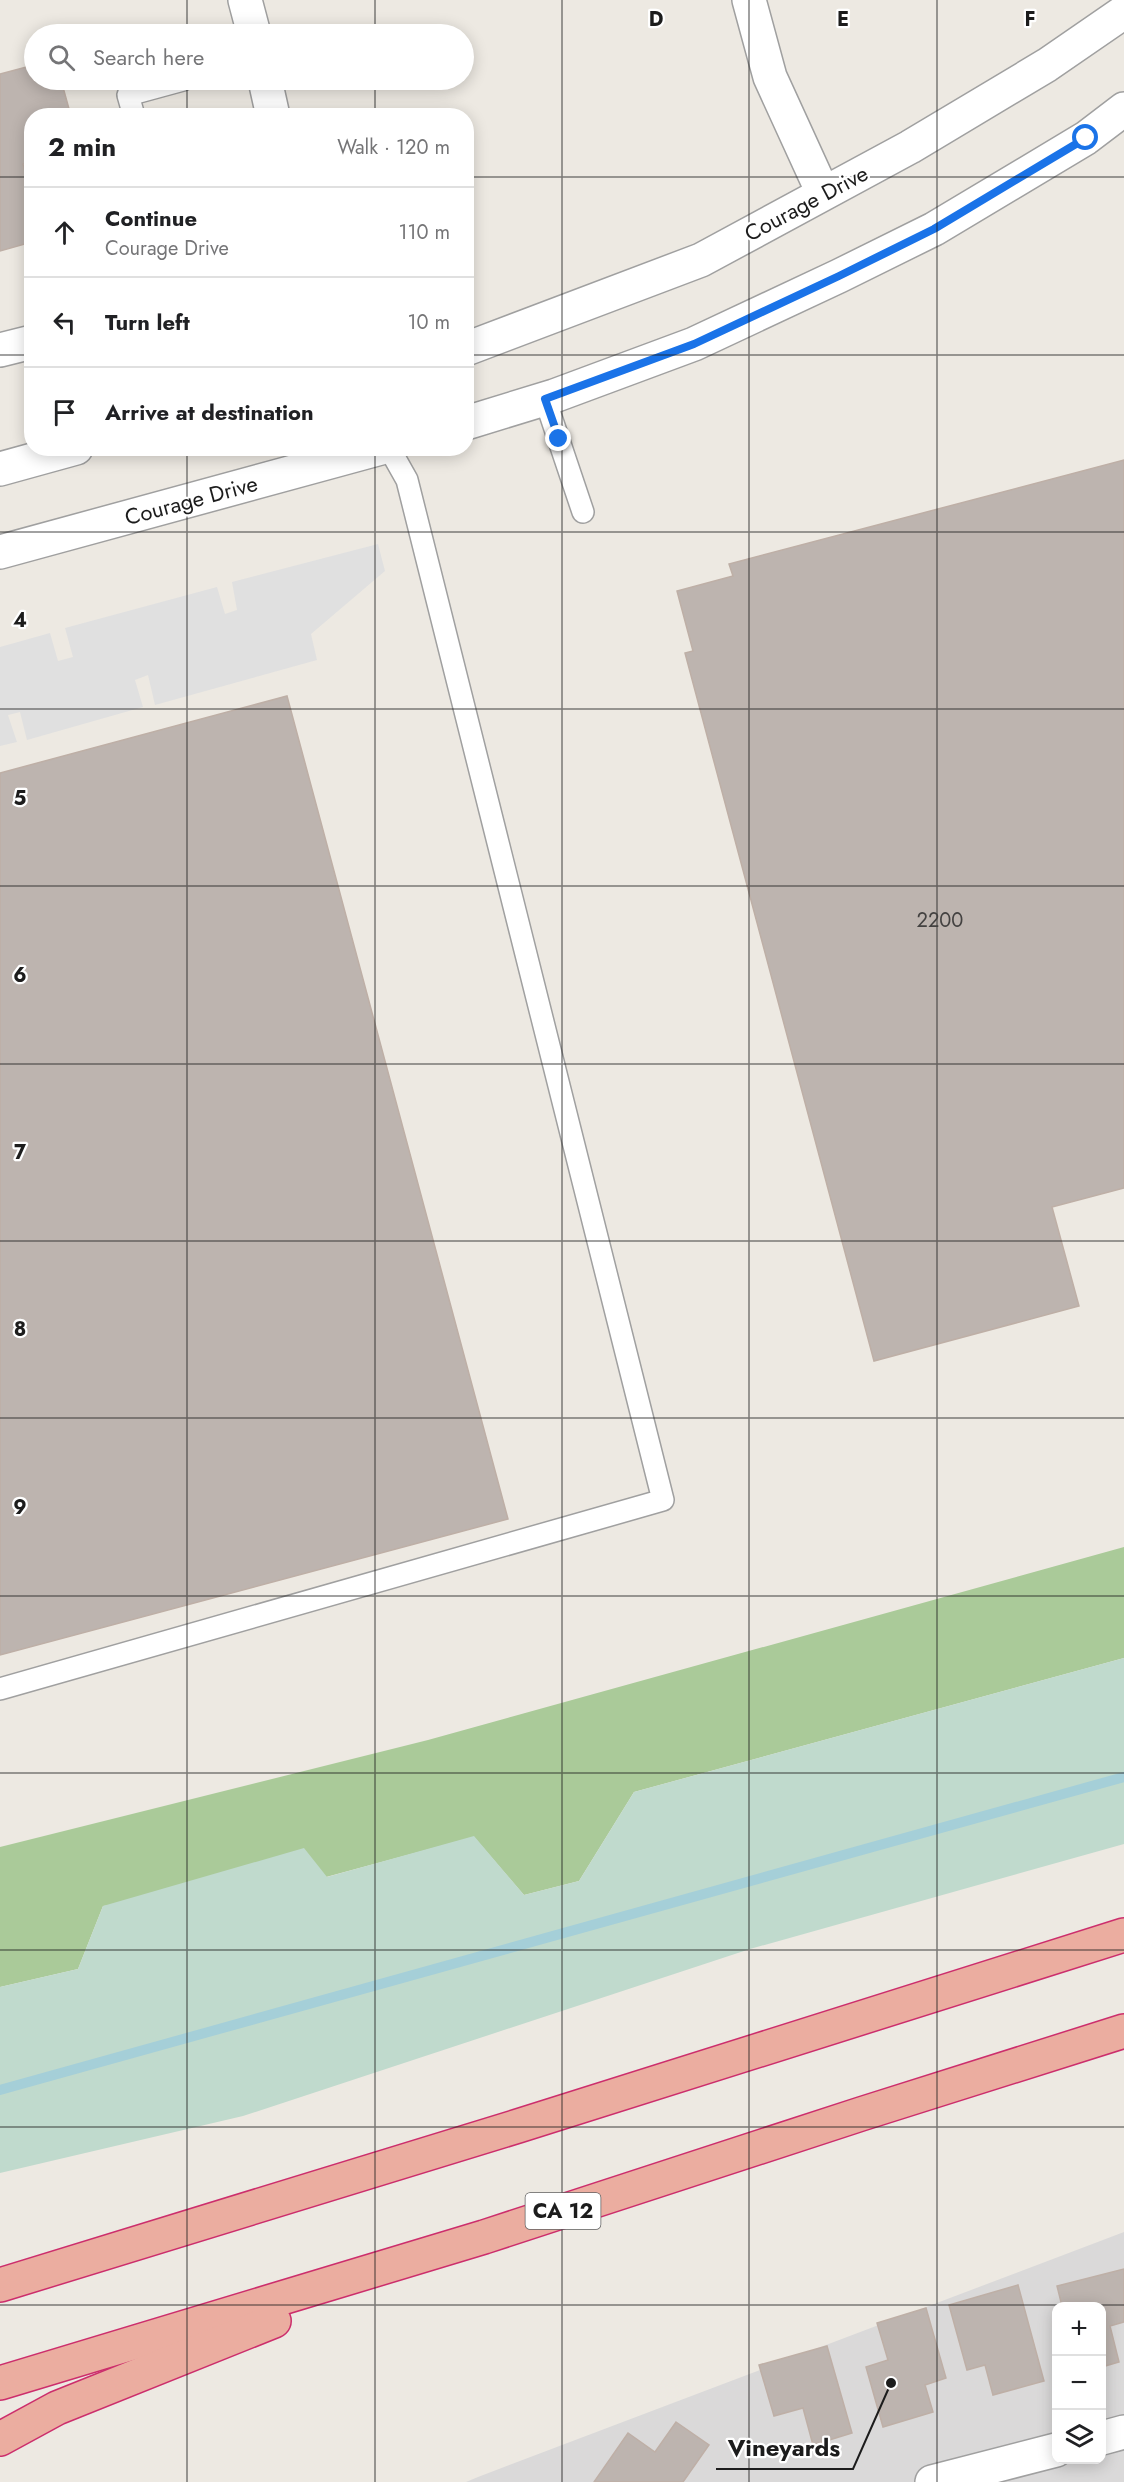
<!DOCTYPE html>
<meta charset="utf-8">
<style>
:root{--surface:#fff;--page:#f6f6f6;--text:#202124;--muted:#757577;--line:#e0e0e0}
body{margin:0;font-family:Jost,sans-serif;background:var(--page);color:var(--text)}
.controls{position:absolute;right:18px;bottom:18px;display:grid;overflow:hidden;border-radius:12px;box-shadow:0 3px 15px #0003}
.controls button{width:54px;height:54px;display:grid;place-items:center;padding:0;border:0;border-bottom:2px solid var(--line);background:var(--surface);color:var(--text);font:30px sans-serif}
.stop{position:absolute;width:18px;height:18px;margin:-14px;border:4px solid #1a73e8;border-radius:50%;background:#fff}
.stop.end{background:#1a73e8;border-color:#fff;box-shadow:0 2px 6px #0008}
.list{margin:0;padding:0;list-style:none}
h2{display:flex;justify-content:space-between;align-items:center;height:78px;margin:0;padding:0 24px;font-size:26px}
h2 small{font-size:20px;font-weight:400;color:var(--muted)}
.list li{display:grid;grid-template-columns:39px 1fr auto;gap:18px;align-items:center;box-sizing:border-box;height:90px;padding:0 24px;border-top:2px solid var(--line)}
.list b{display:block;font-size:22px;white-space:nowrap}
.list p{margin:0;font-size:20px;white-space:nowrap;color:var(--muted)}
.list em{font-size:20px;font-style:normal;color:var(--muted)}
.icon{flex:none;width:33px;height:33px;fill:none;stroke:currentColor;stroke-width:2;stroke-linecap:round;stroke-linejoin:round}
.map{position:relative;flex:none;width:1124px;height:2482px;overflow:hidden}
.search{position:absolute;background:var(--surface);box-shadow:0 3px 15px #0003;left:24px;top:24px;width:450px;height:66px;display:flex;align-items:center;gap:15px;box-sizing:border-box;padding:0 21px;border-radius:33px;color:var(--muted);font-size:22px}
.panel{position:absolute;background:var(--surface);box-shadow:0 3px 15px #0003;left:24px;top:108px;width:450px;height:348px;border-radius:24px}
.map>svg:first-child{display:block}
.residential{fill:#dad9d9;fill-rule:evenodd}
.forest{fill:#aaca99}
.wetland{fill:#c0dacd}
.parking{fill:#e0e0e0}
.lines{fill:none;stroke-linecap:round;stroke-linejoin:round}
.stream{stroke:#a5cfd8;stroke-width:10}
.building{fill:#bdb4af;stroke:#beafa6;stroke-width:1.5}
.service-casing{stroke:#a0a0a0;stroke-width:24}
.minor-casing{stroke:#a0a0a0;stroke-width:36}
.tertiary-casing{stroke:#a0a0a0;stroke-width:36}
.trunk-casing{stroke:#cc2e6c;stroke-width:36}
.service{stroke:#fff;stroke-width:21}
.minor{stroke:#fff;stroke-width:33}
.tertiary{stroke:#fff;stroke-width:33}
.trunk{stroke:#ebada0;stroke-width:33}
.route{stroke:#1a73e8;stroke-width:8}
.grid{fill:none;stroke:#1c1c1c;stroke-width:1.5;stroke-opacity:0.55}
.labels{text-anchor:middle;stroke-width:4.5;stroke-linejoin:round;paint-order:stroke}
.number-label{font-size:20px;fill:#444241}
.shield{fill:#fff;stroke:#606060;stroke-width:1.5}
.shield-label{font-size:21px;font-weight:bold;fill:#1c1c1c}
.street-label{font-size:22px;fill:#1c1c1c;stroke:#fff}
.grid-label{font-size:20px;text-anchor:middle;font-weight:bold;fill:#1c1c1c;stroke:#fff;stroke-width:4.5;stroke-linejoin:round;paint-order:stroke}
.leader{fill:none;stroke:#1c1c1c;stroke-width:2}
.callout-dot{fill:#1c1c1c;stroke:#fff;stroke-width:2}
.callout-label{font-size:24px;text-anchor:middle;font-weight:bold;fill:#1c1c1c;stroke:#fff;stroke-width:4.5;stroke-linejoin:round;paint-order:stroke}
</style>
<div class="map">
<svg width="1124" height="2482" viewBox="0 0 1124 2482">
<rect width="100%" height="100%" fill="#ede9e2"/>
<path class="residential" d="M1124,2232V2482H466L478,2477ZM1056,2306H1102V2460H1056Z"/>
<path class="forest" d="M1124,1547V1658L634,1792L579,1881L524,1895L474,1837L326,1877L103,1906L78,1969L0,1987V1847L428,1740Z"/>
<path class="wetland" d="M1124,1658V1844L750,1949L243,2116L0,2173V1987L78,1969L103,1906L304,1848L327,1877L474,1836L524,1895L579,1881L634,1792Z"/>
<path class="parking" d="M378,544L385,571L311,634L317,660L155,705L148,675L135,680L143,707L27,740L20,712L8,715L17,742L0,746V647L50,633L58,661L73,657L65,628L217,587L225,614L237,610L232,582Z"/>
<g class="lines">
<path class="stream" d="M0,2090L1124,1777"/>
</g>
<g class="building">
<path d="M34,65V80H61L71,116H32V162L23,164L32,197V242L0,251V74Z"/>
<path d="M1124,460V1188L1052,1207L1079,1306L874,1361L685,653L693,651L677,591L733,576L729,564Z"/>
<path d="M287,696L508,1519L0,1655V773Z"/>
<path d="M1124,2269V2322L1110,2326L1119,2362L1102,2367V2306H1062L1057,2286Z"/>
<path d="M1018,2285L1044,2381L993,2395L985,2365L967,2370L949,2305Z"/>
<path d="M926,2308L946,2378L925,2385L933,2412L883,2427L866,2367L888,2360L877,2323Z"/>
<path d="M827,2346L852,2433L813,2445L803,2408L774,2416L759,2365Z"/>
<path d="M676,2422L709,2445L683,2482H594L628,2433L655,2452Z"/>
</g>
<g class="lines">
<g class="service-casing">
<g id="service">
<path d="M134,116L128,95L183,80"/>
<path d="M545,399L583,512"/>
<path d="M0,1689L663,1500L407,480L389,448"/>
</g>
</g>
<g class="minor-casing">
<g id="minor">
<path d="M245,0L254,34"/>
<path d="M749,0L770,77L823,193"/>
<path d="M265,80L273,116"/>
<path d="M0,350L32,342"/>
<path d="M1102,2438L1124,2432"/>
<path d="M932,2482L1056,2450"/>
</g>
</g>
<g class="tertiary-casing">
<g id="tertiary">
<path d="M466,349L701,260L910,147L1047,65L1124,12"/>
<path d="M466,423L554,396L694,344L839,276L934,229L1086,138L1124,109"/>
<path d="M0,469L76,448"/>
<path d="M0,552L381,448"/>
</g>
</g>
<g class="trunk-casing">
<g id="trunk">
<path d="M0,2285L518,2126L1124,1935"/>
<path d="M0,2383L484,2237L861,2114L1124,2031"/>
<path d="M0,2439L57,2408L274,2321"/>
</g>
</g>
<use href="#service" class="service"/>
<use href="#minor" class="minor"/>
<use href="#tertiary" class="tertiary"/>
<use href="#trunk" class="trunk"/>
</g>
<g class="lines">
<path class="route" d="M559,439L545,399L694,344L839,276L934,229L1086,138"/>
</g>
<path class="grid" d="M187,0V34M375,0V34M562,0V2482M749,0V2482M937,0V2482M187,80V116M375,80V116M0,177H32M466,177H1124M0,355H32M466,355H1124M187,448V2482M375,448V2482M0,532H1124M0,709H1124M0,886H1124M0,1064H1124M0,1241H1124M0,1418H1124M0,1596H1124M0,1773H1124M0,1950H1124M0,2127H1124M0,2305H1124"/>
<g class="labels">
<g class="number-label">
<text x="940" y="927">2200</text>
</g>
<rect class="shield" x="525.5" y="2193" width="75" height="36" rx="4.5"/>
<g class="shield-label">
<text x="563" y="2218">CA 12</text>
</g>
<g class="street-label">
<text transform="translate(806 203) rotate(-28)" y="8">Courage Drive</text>
<text transform="translate(191 500) rotate(-15)" y="8">Courage Drive</text>
</g>
</g>
<g class="grid-label">
<text x="656" y="26">D</text>
<text x="843" y="26">E</text>
<text x="1030" y="26">F</text>
<text x="20" y="627">4</text>
<text x="20" y="805">5</text>
<text x="20" y="982">6</text>
<text x="20" y="1159">7</text>
<text x="20" y="1336">8</text>
<text x="20" y="1514">9</text>
</g>
<path class="leader" d="M891 2383L853 2469H716"/>
<circle class="callout-dot" cx="891" cy="2383" r="6"/>
<g class="callout-label">
<text x="784" y="2456">Vineyards</text>
</g>
</svg>
<div class="controls">
<button>+</button>
<button>−</button>
<button><svg class="icon" aria-label="layers" viewBox="0 0 24 24"><path d="M12 4l9 5-9 5-9-5zM3 14l9 5 9-5"/></svg></button>
</div>
<div class="stop" style="left:1086px;top:138px"></div>
<div class="stop end" style="left:559px;top:439px"></div>
<div class="search"><svg class="icon" aria-label="search" viewBox="0 0 24 24"><circle cx="10" cy="10" r="6"/><path d="M15 15l6 6"/></svg>Search here</div>
<section class="panel">
<h2>2 min<small>Walk · 120 m</small></h2>
<ul class="list">
<li><svg class="icon" aria-label="ahead" viewBox="0 0 24 24"><path d="M12 20V5M6 11l6-6 6 6"/></svg><div><b>Continue</b><p>Courage Drive</p></div><em>110 m</em></li>
<li><svg class="icon" aria-label="left" viewBox="0 0 24 24"><path d="M17 20v-9H6M10 6l-5 5 5 5"/></svg><div><b>Turn left</b></div><em>10 m</em></li>
<li><svg class="icon" aria-label="arrive" viewBox="0 0 24 24"><path d="M6 21V4h12l-3 4 3 4H6"/></svg><div><b>Arrive at destination</b></div></li>
</ul>
</section>
</div>
